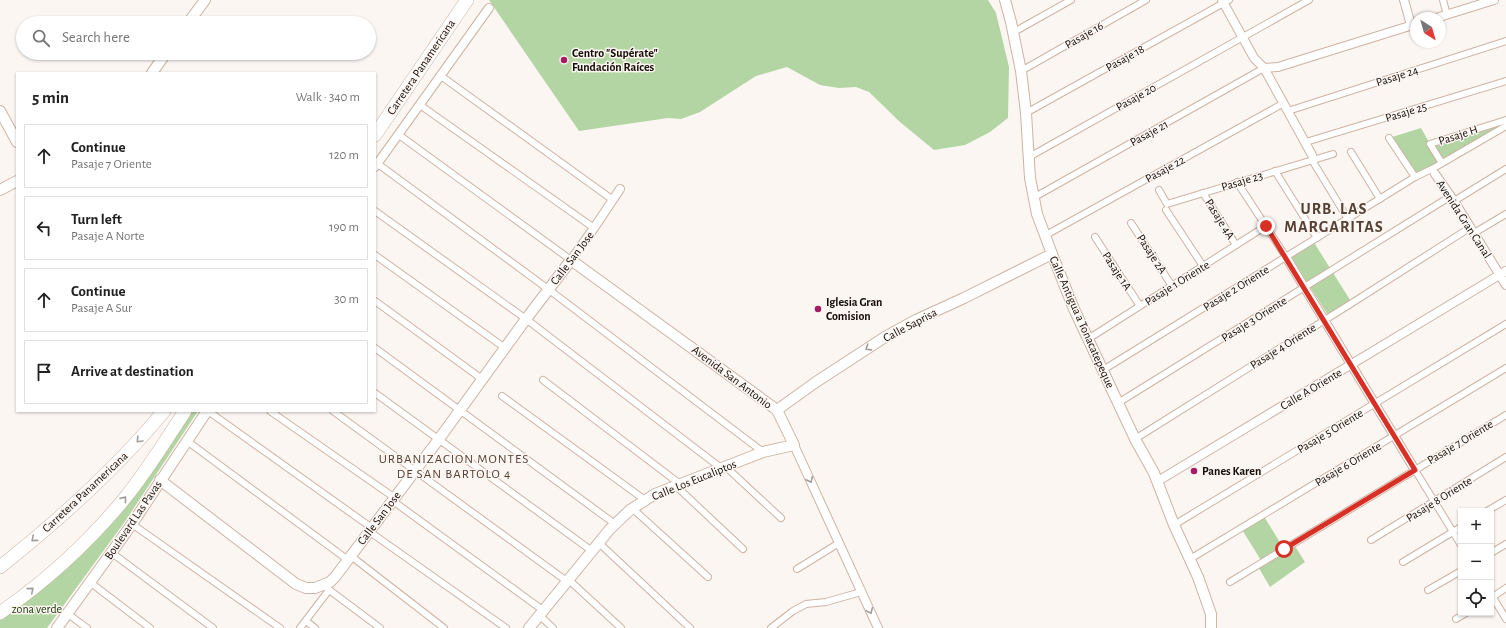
<!DOCTYPE html>
<meta charset="utf-8">
<style>
:root{--surface:#fff;--page:#f2f2f2;--text:#222;--muted:#767676;--line:#e0e0e0}
body{margin:0;font-family:"Alegreya Sans",sans-serif;background:var(--page);color:var(--text)}
.controls{position:absolute;right:12px;bottom:12px;display:grid;overflow:hidden;border-radius:0px;box-shadow:0 1px 3px #0004}
.controls button{width:36px;height:36px;display:grid;place-items:center;padding:0;border:0;border-bottom:1px solid var(--line);background:var(--surface);color:var(--text);font:20px sans-serif}
.compass{position:absolute;left:1410px;top:12px;width:36px;height:36px;border-radius:50%;background:var(--surface);box-shadow:0 1px 3px #0004;rotate:143deg}
.stop{position:absolute;width:12px;height:12px;margin:-9px;border:3px solid #d93025;border-radius:50%;background:#fff}
.stop.end{background:#d93025;border-color:#fff;box-shadow:0 1px 4px #0008}
.list{margin:0;padding:0;list-style:none}
h2{display:flex;justify-content:space-between;align-items:center;height:52px;margin:0;padding:0 16px;font-size:17px}
h2 small{font-size:13px;font-weight:400;color:var(--muted)}
.list li{display:grid;grid-template-columns:26px 1fr auto;gap:12px;align-items:center;box-sizing:border-box;height:64px;margin:0 8px 8px;padding:0 8px;border:1px solid var(--line);border-radius:0px}
.list b{display:block;font-size:15px;white-space:nowrap}
.list p{margin:0;font-size:13px;white-space:nowrap;color:var(--muted)}
.list em{font-size:13px;font-style:normal;color:var(--muted)}
.icon{flex:none;width:22px;height:22px;fill:none;stroke:currentColor;stroke-width:2;stroke-linecap:round;stroke-linejoin:round}
.map{position:relative;flex:none;width:1506px;height:628px;overflow:hidden}
.search{position:absolute;background:var(--surface);box-shadow:0 1px 3px #0004;left:16px;top:16px;width:360px;height:44px;display:flex;align-items:center;gap:10px;box-sizing:border-box;padding:0 14px;border-radius:22px;color:var(--muted);font-size:15px}
.panel{position:absolute;background:var(--surface);box-shadow:0 1px 3px #0004;left:16px;top:72px;width:360px;height:340px;border-radius:0px}
.map>svg:first-child{display:block}
.green{fill:#b2d5a3}
.lines{fill:none;stroke-linecap:round;stroke-linejoin:round}
.pedestrian-casing{stroke:#cdb3a3;stroke-width:8}
.minor-casing{stroke:#cdb3a3;stroke-width:10}
.tertiary-casing{stroke:#cdb3a3;stroke-width:12}
.trunk-casing{stroke:#cdb3a3;stroke-width:14}
.pedestrian{stroke:#fff;stroke-width:6}
.minor{stroke:#fff;stroke-width:8}
.tertiary{stroke:#fff;stroke-width:10}
.trunk{stroke:#fff;stroke-width:13}
.oneway{stroke:#a29e9c}
.route{stroke:#d93025;stroke-width:5}
.poi-dot{fill:#a51b64;stroke:#fcf6f3;stroke-width:1.5}
.labels{text-anchor:middle;stroke-width:3;stroke-linejoin:round;paint-order:stroke}
.street-label{font-size:12px;fill:#160d07;stroke:#fcf6f3}
.poi-label{font-size:12px;font-weight:bold;fill:#160d07;stroke:#fcf6f3;text-anchor:start}
.park-label{font-size:12px;fill:#123300;stroke:#fcf6f3}
.neighbourhood-label{font-size:13px;letter-spacing:1px;fill:#564033;stroke:#fcf6f3}
.district-label{font-size:16px;font-weight:bold;letter-spacing:1px;fill:#564033;stroke:#fcf6f3}
</style>
<div class="map">
<svg width="1506" height="628" viewBox="0 0 1506 628">
<rect width="100%" height="100%" fill="#fcf6f3"/>
<g class="green">
<path d="M489,0H988L996,13L1009,67L1008,118L990,132L965,145L934,150L900,122L869,92L856,87L839,88L820,85L787,67L756,76L700,112L681,119L668,118L579,131Z"/>
<path d="M1506,120V126L1415,177L1389,138L1421,128L1430,144Z"/>
<path d="M1313,241L1352,303L1329,317L1290,255Z"/>
<path d="M185,411H198L126,520L47,628H0V613L80,547Z"/>
<path d="M1263,515L1284,549L1293,543L1305,562L1270,587L1257,565L1262,562L1241,528Z"/>
</g>
<g class="lines">
<g class="pedestrian-casing">
<g id="pedestrian">
<path d="M1443,0L1447,15"/>
<path d="M1014,32L1071,0"/>
<path d="M1021,71L1146,0"/>
<path d="M441,76L613,200"/>
<path d="M420,105L594,228"/>
<path d="M1288,111L1506,41"/>
<path d="M1026,113L1229,0"/>
<path d="M399,135L571,260"/>
<path d="M1389,138L1415,177"/>
<path d="M1306,142L1506,81"/>
<path d="M1351,152L1380,199"/>
<path d="M1029,157L1309,0"/>
<path d="M1312,160L1348,219"/>
<path d="M1442,163L1430,144L1506,120"/>
<path d="M378,164L548,289L763,452"/>
<path d="M1432,169L1506,126"/>
<path d="M1275,171L1317,238"/>
<path d="M1237,182L1286,257"/>
<path d="M1159,190L1167,204L1333,154"/>
<path d="M1203,193L1236,245"/>
<path d="M1033,198L1264,68"/>
<path d="M1454,201L1506,169"/>
<path d="M1166,210L1203,266"/>
<path d="M375,211L526,319L721,468"/>
<path d="M1131,223L1172,286"/>
<path d="M1474,233L1506,214"/>
<path d="M1046,235L1284,103"/>
<path d="M1095,237L1140,306"/>
<path d="M375,255L505,348"/>
<path d="M375,301L482,379"/>
<path d="M1088,339L1266,226"/>
<path d="M375,348L615,524"/>
<path d="M1103,370L1415,177L1432,169L1435,174"/>
<path d="M543,380L680,484"/>
<path d="M375,393L592,551"/>
<path d="M502,396L645,500"/>
<path d="M1118,403L1451,196"/>
<path d="M208,411L372,528"/>
<path d="M270,411L395,498"/>
<path d="M333,411L568,582"/>
<path d="M1135,439L1352,303L1471,227"/>
<path d="M187,441L348,560"/>
<path d="M726,467L781,518"/>
<path d="M1415,470L1461,545"/>
<path d="M676,486L743,549"/>
<path d="M393,501L544,611"/>
<path d="M632,508L708,577"/>
<path d="M1487,511L1506,500"/>
<path d="M132,524L280,628"/>
<path d="M1174,525L1506,324"/>
<path d="M370,532L506,628"/>
<path d="M1371,540L1506,457"/>
<path d="M599,543L690,628"/>
<path d="M112,553L213,628"/>
<path d="M1491,553L1506,544"/>
<path d="M351,556L444,628"/>
<path d="M1190,559L1506,368"/>
<path d="M1403,562L1461,527"/>
<path d="M797,569L839,543"/>
<path d="M569,580L621,628"/>
<path d="M1230,582L1506,415"/>
<path d="M91,583L150,628"/>
<path d="M324,586L380,628"/>
<path d="M1428,590L1461,571"/>
<path d="M1491,594L1506,619"/>
<path d="M1491,598L1506,588"/>
<path d="M68,614L87,628"/>
<path d="M540,616L553,628"/>
<path d="M1456,619L1466,613"/>
<path d="M306,621L315,628"/>
<path d="M300,628L329,590"/>
<path d="M771,628L793,611L806,604L826,602L861,592"/>
</g>
</g>
<g class="minor-casing">
<g id="minor">
<path d="M1222,0L1254,58L1264,68L1278,67L1416,24"/>
<path d="M1404,0L1411,25"/>
<path d="M1436,18L1494,0"/>
<path d="M1264,68L1312,155"/>
<path d="M375,167L489,8"/>
<path d="M1435,174L1454,201L1506,285"/>
<path d="M1286,257L1415,470"/>
<path d="M571,260L594,228L620,189"/>
<path d="M794,445L878,628"/>
<path d="M1158,481L1506,271"/>
</g>
</g>
<g class="tertiary-casing">
<g id="tertiary">
<path d="M1005,0L1011,22L1021,71L1026,113L1030,178L1037,214L1052,254L1074,309L1135,439L1154,473L1174,525L1198,577L1211,614V628"/>
<path d="M188,23L205,0"/>
<path d="M152,73L166,53"/>
<path d="M0,111L17,142"/>
<path d="M0,190L17,181"/>
<path d="M777,410L816,382L885,337L916,320L964,298L1052,254"/>
<path d="M160,480L296,584L306,588H315L330,582L335,577L439,439L526,319L571,260L777,410L794,445L763,452L655,494L630,510L610,529L529,628"/>
<path d="M57,628L132,524L207,411"/>
</g>
</g>
<g class="trunk-casing">
<g id="trunk">
<path d="M375,135L467,0"/>
<path d="M0,567C59,520 116,469 164,411"/>
<path d="M0,613C46,581 89,542 125,498C147,471 166,440 185,411"/>
</g>
</g>
<use href="#pedestrian" class="pedestrian"/>
<use href="#minor" class="minor"/>
<use href="#tertiary" class="tertiary"/>
<use href="#trunk" class="trunk"/>
</g>
<defs><path id="oneway-chevron" d="M-2-3.5L2.5 0L-2 3.5" fill="none" stroke-width="1.6" stroke-linecap="round" stroke-linejoin="round"/></defs>
<g class="oneway">
<use href="#oneway-chevron" transform="translate(868 348) rotate(148)"/>
<use href="#oneway-chevron" transform="translate(139 440) rotate(133)"/>
<use href="#oneway-chevron" transform="translate(810 480) rotate(65)"/>
<use href="#oneway-chevron" transform="translate(124 499) rotate(-51)"/>
<use href="#oneway-chevron" transform="translate(34 539) rotate(140)"/>
<use href="#oneway-chevron" transform="translate(31 590) rotate(-40)"/>
<use href="#oneway-chevron" transform="translate(870 611) rotate(66)"/>
</g>
<g class="lines">
<path class="route" d="M1266,226L1415,470L1284,549"/>
</g>
<g class="poi-dot">
<circle cx="564" cy="60" r="4"/>
<circle cx="818" cy="309" r="4"/>
<circle cx="1194" cy="471" r="4"/>
</g>
<g class="labels">
<g class="street-label">
<text transform="translate(1084 35) rotate(-30)" y="4">Pasaje 16</text>
<text transform="translate(1125 58) rotate(-29)" y="4">Pasaje 18</text>
<text transform="translate(421 67) rotate(-56)" y="4">Carretera Panamericana</text>
<text transform="translate(1397 76) rotate(-18)" y="4">Pasaje 24</text>
<text transform="translate(1136 97) rotate(-29)" y="4">Pasaje 20</text>
<text transform="translate(1406 112) rotate(-17)" y="4">Pasaje 25</text>
<text transform="translate(1149 133) rotate(-29)" y="4">Pasaje 21</text>
<text transform="translate(1458 135) rotate(-18)" y="4">Pasaje H</text>
<text transform="translate(1165 169) rotate(-29)" y="4">Pasaje 22</text>
<text transform="translate(1242 181) rotate(-17)" y="4">Pasaje 23</text>
<text transform="translate(1220 219) rotate(58)" y="4">Pasaje 4A</text>
<text transform="translate(1464 219) rotate(57)" y="4">Avenida Gran Canal</text>
<text transform="translate(1152 254) rotate(57)" y="4">Pasaje 2A</text>
<text transform="translate(572 258) rotate(-53)" y="4">Calle San Jose</text>
<text transform="translate(1117 271) rotate(57)" y="4">Pasaje 1A</text>
<text transform="translate(1177 283) rotate(-32)" y="4">Pasaje 1 Oriente</text>
<text transform="translate(1236 288) rotate(-32)" y="4">Pasaje 2 Oriente</text>
<text transform="translate(1254 319) rotate(-32)" y="4">Pasaje 3 Oriente</text>
<text transform="translate(1082 322) rotate(66)" y="4">Calle Antigua a Tonacatepeque</text>
<text transform="translate(910 325) rotate(-28)" y="4">Calle Saprisa</text>
<text transform="translate(1283 346) rotate(-32)" y="4">Pasaje 4 Oriente</text>
<text transform="translate(732 377) rotate(37)" y="4">Avenida San Antonio</text>
<text transform="translate(1311 389) rotate(-31)" y="4">Calle A Oriente</text>
<text transform="translate(1330 431) rotate(-31)" y="4">Pasaje 5 Oriente</text>
<text transform="translate(1460 442) rotate(-31)" y="4">Pasaje 7 Oriente</text>
<text transform="translate(1348 464) rotate(-31)" y="4">Pasaje 6 Oriente</text>
<text transform="translate(694 480) rotate(-22)" y="4">Calle Los Eucaliptos</text>
<text transform="translate(85 492) rotate(-43)" y="4">Carretera Panamericana</text>
<text transform="translate(1439 499) rotate(-32)" y="4">Pasaje 8 Oriente</text>
<text transform="translate(379 518) rotate(-53)" y="4">Calle San Jose</text>
<text transform="translate(133 520) rotate(-56)" y="4">Boulevard Las Pavas</text>
</g>
<g class="poi-label">
<text x="572" y="57">Centro "Supérate"<tspan x="572" dy="14">Fundación Raíces</tspan></text>
<text x="826" y="306">Iglesia Gran<tspan x="826" dy="14">Comision</tspan></text>
<text x="1202" y="475">Panes Karen</text>
</g>
<g class="park-label">
<text x="37" y="613">zona verde</text>
</g>
<g class="neighbourhood-label">
<text x="454" y="463">URBANIZACION MONTES<tspan x="454" dy="15">DE SAN BARTOLO 4</tspan></text>
</g>
<g class="district-label">
<text x="1334" y="214">URB. LAS<tspan x="1334" dy="18">MARGARITAS</tspan></text>
</g>
</g>
</svg>
<div class="controls">
<button>+</button>
<button>−</button>
<button><svg class="icon" aria-label="locate" viewBox="0 0 24 24"><circle cx="12" cy="12" r="6"/><path d="M12 2v4M12 18v4M2 12h4M18 12h4"/></svg></button>
</div>
<svg class="compass" viewBox="-18 -18 36 36"><path d="M0-13l5 13h-10z" fill="#e53935"/><path d="M0 13l5-13h-10z" fill="#767676"/></svg>
<div class="stop" style="left:1284px;top:549px"></div>
<div class="stop end" style="left:1266px;top:226px"></div>
<div class="search"><svg class="icon" aria-label="search" viewBox="0 0 24 24"><circle cx="10" cy="10" r="6"/><path d="M15 15l6 6"/></svg>Search here</div>
<section class="panel">
<h2>5 min<small>Walk · 340 m</small></h2>
<ul class="list">
<li><svg class="icon" aria-label="ahead" viewBox="0 0 24 24"><path d="M12 20V5M6 11l6-6 6 6"/></svg><div><b>Continue</b><p>Pasaje 7 Oriente</p></div><em>120 m</em></li>
<li><svg class="icon" aria-label="left" viewBox="0 0 24 24"><path d="M17 20v-9H6M10 6l-5 5 5 5"/></svg><div><b>Turn left</b><p>Pasaje A Norte</p></div><em>190 m</em></li>
<li><svg class="icon" aria-label="ahead" viewBox="0 0 24 24"><path d="M12 20V5M6 11l6-6 6 6"/></svg><div><b>Continue</b><p>Pasaje A Sur</p></div><em>30 m</em></li>
<li><svg class="icon" aria-label="arrive" viewBox="0 0 24 24"><path d="M6 21V4h12l-3 4 3 4H6"/></svg><div><b>Arrive at destination</b></div></li>
</ul>
</section>
</div>
